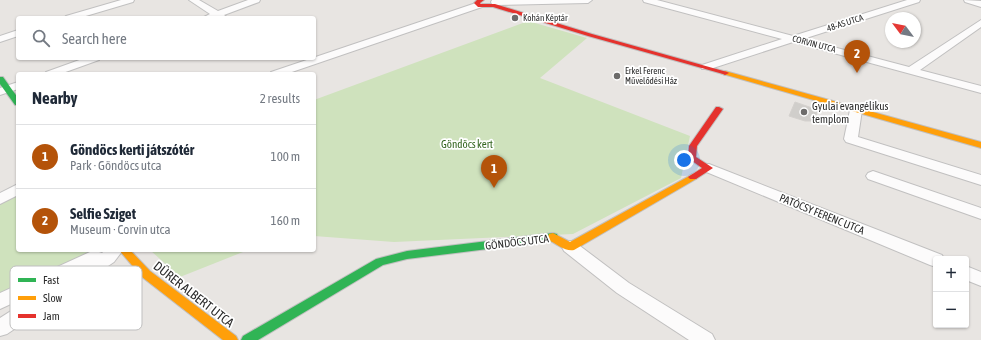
<!DOCTYPE html>
<meta charset="utf-8">
<style>
:root{--surface:#fff;--page:#f2f2f3;--text:#1f2937;--muted:#747a83;--line:#e0e1e3;--accent:#b45309}
body{margin:0;font-family:"Asap Condensed",sans-serif;background:var(--page);color:var(--text)}
.controls{position:absolute;right:12px;bottom:12px;display:grid;overflow:hidden;border-radius:4px;box-shadow:0 1px 3px #0004}
.controls button{width:36px;height:36px;display:grid;place-items:center;padding:0;border:0;border-bottom:1px solid var(--line);background:var(--surface);color:var(--text);font:20px sans-serif}
.compass{position:absolute;left:885px;top:12px;width:36px;height:36px;border-radius:50%;background:var(--surface);box-shadow:0 1px 3px #0004;rotate:302deg}
.you{position:absolute;left:684px;top:160px;width:14px;height:14px;margin:-10px;border:3px solid #fff;border-radius:50%;background:#1a73e8;box-shadow:0 0 0 6px #1a73e833}
.badge{display:grid;place-items:center;width:26px;height:26px;border-radius:50%;background:var(--accent);color:#fff;font-size:13px;font-weight:700}
.pin{position:absolute;translate:-50% -33px;filter:drop-shadow(0 1px 2px #0008)}
.pin::after{content:'';position:absolute;top:21px;width:14px;height:12px;background:inherit;clip-path:polygon(0 0,100% 0,50% 100%)}
.list{margin:0;padding:0;list-style:none}
h2{display:flex;justify-content:space-between;align-items:center;height:52px;margin:0;padding:0 16px;font-size:17px}
h2 small{font-size:13px;font-weight:400;color:var(--muted)}
.list li{display:grid;grid-template-columns:26px 1fr auto;gap:12px;align-items:center;box-sizing:border-box;height:64px;padding:0 16px;border-top:1px solid var(--line)}
.list b{display:block;font-size:15px;white-space:nowrap}
.list p{margin:0;font-size:13px;white-space:nowrap;color:var(--muted)}
.list em{font-size:13px;font-style:normal;color:var(--muted)}
.icon{flex:none;width:22px;height:22px;fill:none;stroke:currentColor;stroke-width:2;stroke-linecap:round;stroke-linejoin:round}
.map{position:relative;flex:none;width:981px;height:340px;overflow:hidden}
.search{position:absolute;background:var(--surface);box-shadow:0 1px 3px #0004;left:16px;top:16px;width:300px;height:44px;display:flex;align-items:center;gap:10px;box-sizing:border-box;padding:0 14px;border-radius:4px;color:var(--muted);font-size:15px}
.panel{position:absolute;background:var(--surface);box-shadow:0 1px 3px #0004;left:16px;top:72px;width:300px;height:180px;border-radius:4px}
.map>svg:first-child{display:block}
.green{fill:#cfe2bd}
.building{fill:#d0cecb;stroke:#d4d1ce}
.lines{fill:none;stroke-linecap:round;stroke-linejoin:round}
.street-casing{stroke:#c1c0c0;stroke-width:2}
.fast-casing{stroke:#c1c0c0;stroke-width:2}
.slow-casing{stroke:#c1c0c0;stroke-width:2}
.jam-casing{stroke:#c1c0c0;stroke-width:2}
.street{fill:#fcfbfb;fill-rule:evenodd}
.fast{fill:#30b455;fill-rule:evenodd}
.slow{fill:#ff9f0a;fill-rule:evenodd}
.jam{fill:#e5322d;fill-rule:evenodd}
.poi-dot{fill:#6d6c6b;stroke:#fff;stroke-width:1.5}
.labels{text-anchor:middle;stroke-width:3.5;stroke-linejoin:round;paint-order:stroke}
.far-poi-label{font-size:9px;fill:#2b2b2b;stroke:#fff;text-anchor:start}
.far-street-label{font-size:9px;fill:#2b2b2b;stroke:#fff}
.poi-label{font-size:11px;fill:#2b2b2b;stroke:#fff;text-anchor:start}
.park-label{font-size:11px;fill:#33651f;stroke:#fff}
.street-label{font-size:11px;fill:#2b2b2b;stroke:#fff}
.near-street-label{font-size:13px;fill:#2b2b2b;stroke:#fff}
.key{fill:#fff;stroke:#bfbfbf;stroke-width:1}
.key-label{font-size:11px;fill:#2b2b2b}
</style>
<div class="map">
<svg width="981" height="340" viewBox="0 0 981 340">
<rect width="100%" height="100%" fill="#e8e5e2"/>
<g class="green">
<path d="M528,21L587,38L540,78L690,136L681,178L573,234L394,242L314,236V100Z"/>
<path d="M18,192V250H96L0,294V201Z"/>
<path d="M150,250H248L180,277Z"/>
</g>
<path class="building" d="M795,102L818,110L814,121H805L789,116Z"/>
<g class="lines">
<g class="street-casing">
<g id="street">
<path d="M121,0H134L133,2L79,18H64L66,16Z"/>
<path d="M189,0H199L218,11L248,0H260L259,2L224,15L228,18H202L210,14Z"/>
<path d="M492,0H592L588,3L495,5L492,4L491,2Z"/>
<path d="M643,0H657L793,36L907,0H920L919,2L803,39L909,67L981,20V27L920,70L981,86V93L793,42L710,69H702L701,67L702,65L782,39L644,2Z"/>
<path d="M964,0L981,1V7L965,2Z"/>
<path d="M479,2L483,5L482,7L286,74H270L271,72Z"/>
<path d="M18,30V36L0,42V36Z"/>
<path d="M85,58H100L99,60L60,74H45L46,72Z"/>
<path d="M18,82V89L0,95V88Z"/>
<path d="M856,106L860,107L862,110L858,137L981,175V185L846,142L844,139L850,110L852,107Z"/>
<path d="M709,164L942,255L944,259H936V267L930,265L704,171L702,168L704,165Z"/>
<path d="M873,171L981,208V219L868,179L866,176L868,173Z"/>
<path d="M18,184V195L0,204V193Z"/>
<path d="M570,241L576,243L629,283L712,334L715,340H689L617,293L564,251L562,247L564,243Z"/>
<path d="M105,250H123L114,262L7,334L0,336V318L50,286L0,309V293L90,252L96,251L102,253Z"/>
<path d="M966,266L981,272V286L966,280Z"/>
</g>
</g>
<g class="fast-casing">
<g id="fast">
<path d="M0,77H3L18,98V105H15L0,84Z"/>
<path d="M553,233L557,234L558,237L557,240L553,241L407,259L383,265L258,340H241L243,336L376,259L407,251Z"/>
</g>
</g>
<g class="slow-casing">
<g id="slow">
<path d="M725,71L981,142V148L723,74L721,73Z"/>
<path d="M693,174L698,177L696,179L574,250C566,252 556,244 549,240L548,237L549,234L553,233L570,242Z"/>
<path d="M119,250H130L150,271L236,336L238,340H223L142,277Z"/>
</g>
</g>
<g class="jam-casing">
<g id="jam">
<path d="M477,0H484L480,3L481,4H495L592,34L727,72L729,73L725,75L723,74L588,36L493,7H478L474,3Z"/>
<path d="M716,107H719L723,109L697,146L696,157L713,168L696,179H690L688,177L702,168L688,158L689,146Z"/>
</g>
</g>
<use href="#street" class="street"/>
<use href="#fast" class="fast"/>
<use href="#slow" class="slow"/>
<use href="#jam" class="jam"/>
</g>
<g class="poi-dot">
<circle cx="515" cy="18" r="4"/>
<circle cx="617" cy="76" r="4"/>
<circle cx="804" cy="112" r="4"/>
</g>
<g class="labels">
<g class="far-poi-label">
<text x="523" y="21">Kohán Képtár</text>
<text x="625" y="74">Erkel Ferenc<tspan x="625" dy="10">Művelődési Ház</tspan></text>
</g>
<g class="far-street-label">
<text transform="translate(845 23) rotate(-18)" y="3">48-AS UTCA</text>
<text transform="translate(814 44) rotate(15)" y="3">CORVIN UTCA</text>
</g>
<g class="poi-label">
<text x="812" y="110">Gyulai evangélikus<tspan x="812" dy="13">templom</tspan></text>
</g>
<g class="park-label">
<text x="467" y="148">Göndöcs kert</text>
</g>
<g class="street-label">
<text transform="translate(822 214) rotate(22)" y="4">PATÓCSY FERENC UTCA</text>
<text transform="translate(517 242) rotate(-7)" y="4">GÖNDÖCS UTCA</text>
</g>
<g class="near-street-label">
<text transform="translate(194 294) rotate(38)" y="5">DÜRER ALBERT UTCA</text>
</g>
</g>
<rect x="10" y="266" width="132" height="64" rx="6" class="key"/>
<rect x="18" y="278" width="18" height="4" fill="#30b455"/>
<rect x="18" y="296" width="18" height="4" fill="#ff9f0a"/>
<rect x="18" y="314" width="18" height="4" fill="#e5322d"/>
<g class="key-label">
<text x="43" y="284">Fast</text>
<text x="43" y="302">Slow</text>
<text x="43" y="320">Jam</text>
</g>
</svg>
<div class="controls">
<button>+</button>
<button>−</button>
</div>
<svg class="compass" viewBox="-18 -18 36 36"><path d="M0-13l5 13h-10z" fill="#e53935"/><path d="M0 13l5-13h-10z" fill="#747a83"/></svg>
<div class="you"></div>
<div class="pin badge" style="left:494px;top:188px">1</div>
<div class="pin badge" style="left:857px;top:73px">2</div>
<div class="search"><svg class="icon" aria-label="search" viewBox="0 0 24 24"><circle cx="10" cy="10" r="6"/><path d="M15 15l6 6"/></svg>Search here</div>
<section class="panel">
<h2>Nearby<small>2 results</small></h2>
<ul class="list">
<li><span class="badge">1</span><div><b>Göndöcs kerti játszótér</b><p>Park · Göndöcs utca</p></div><em>100 m</em></li>
<li><span class="badge">2</span><div><b>Selfie Sziget</b><p>Museum · Corvin utca</p></div><em>160 m</em></li>
</ul>
</section>
</div>
